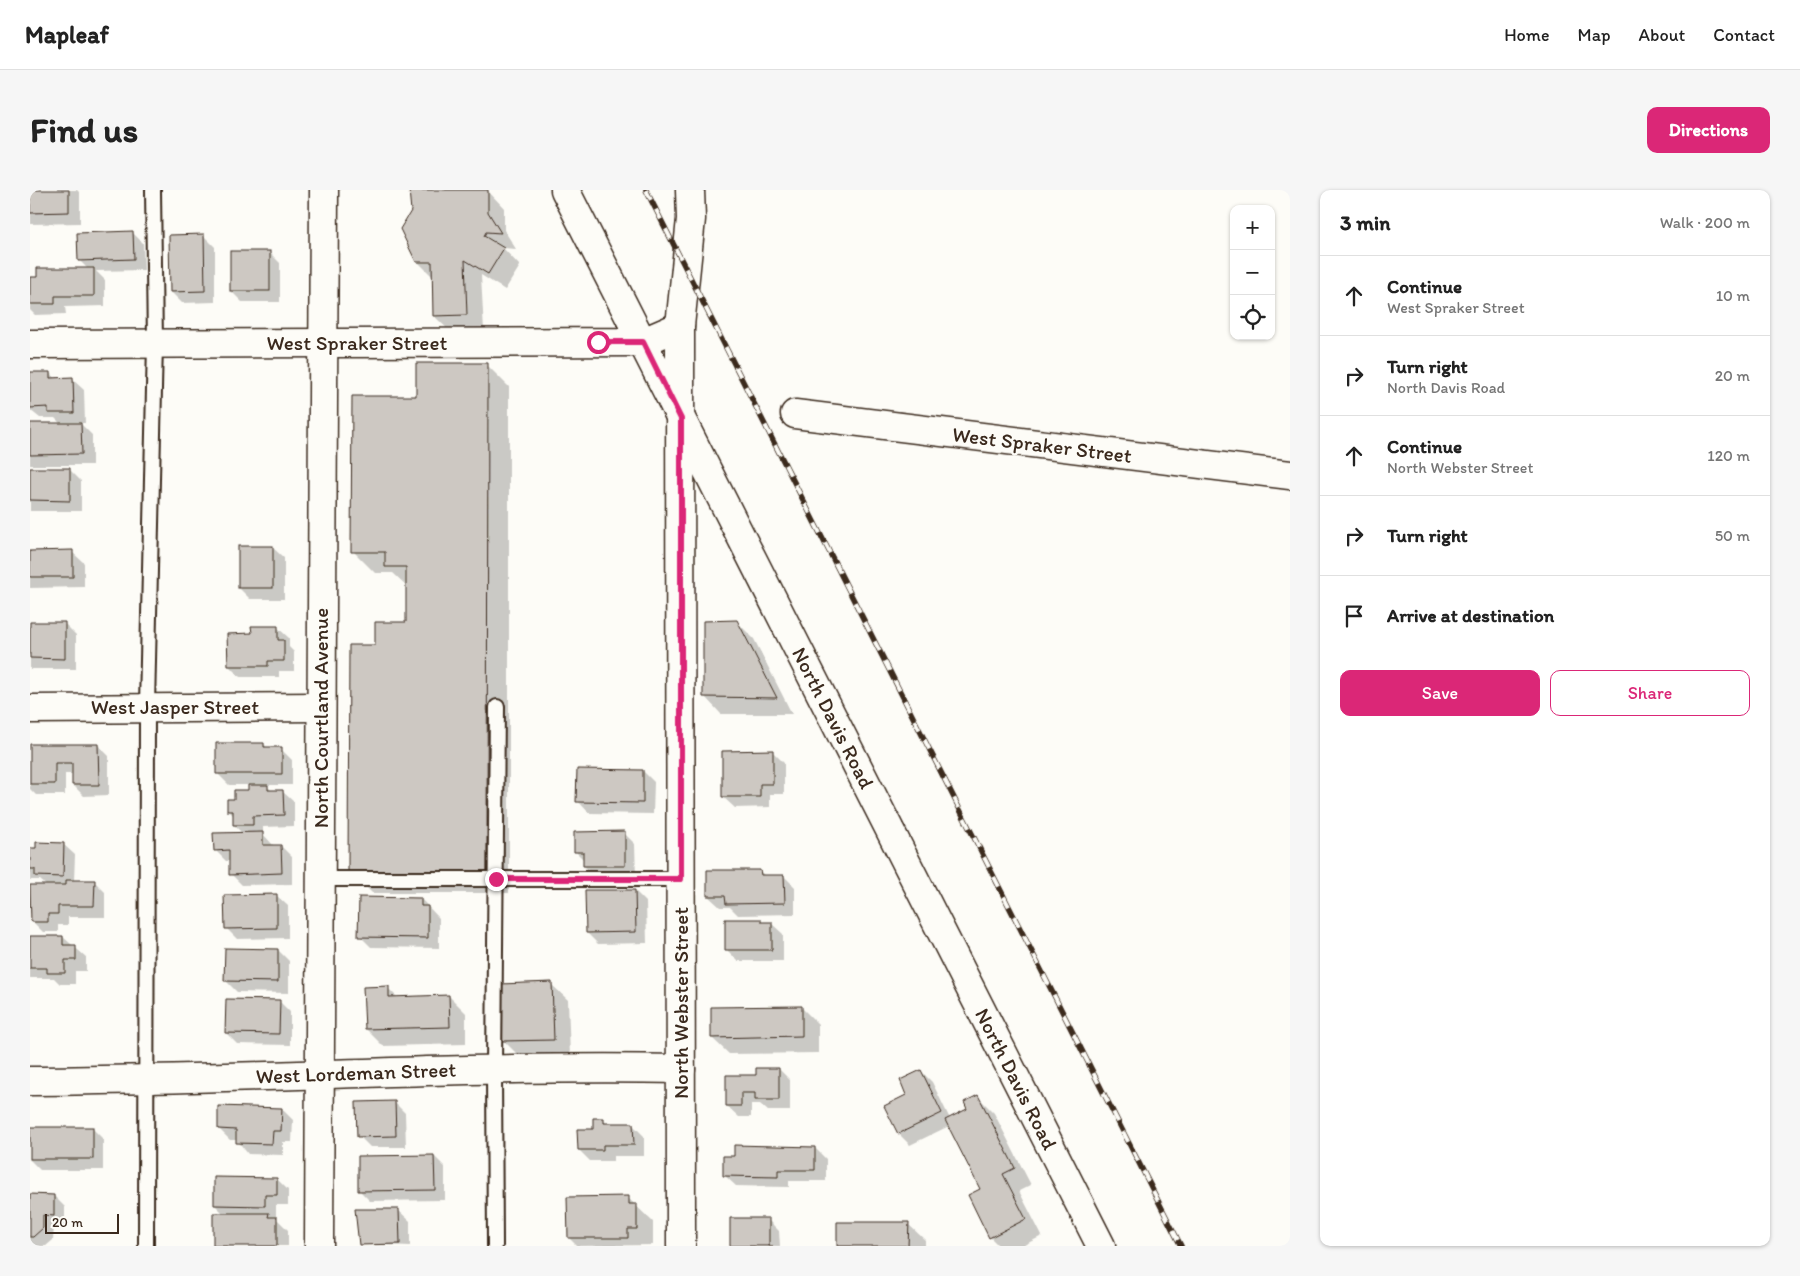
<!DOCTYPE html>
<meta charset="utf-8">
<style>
:root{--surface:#fff;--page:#f6f6f6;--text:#222;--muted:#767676;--line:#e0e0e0;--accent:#db2777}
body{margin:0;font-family:Itim,sans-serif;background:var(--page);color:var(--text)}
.controls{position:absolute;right:15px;top:15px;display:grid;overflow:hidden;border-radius:10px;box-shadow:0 1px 4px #0004}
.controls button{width:45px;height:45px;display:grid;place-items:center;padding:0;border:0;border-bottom:1px solid var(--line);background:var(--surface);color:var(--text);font:25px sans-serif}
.scale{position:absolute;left:15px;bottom:12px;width:74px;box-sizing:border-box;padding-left:5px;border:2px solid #3b2a1e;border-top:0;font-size:14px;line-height:18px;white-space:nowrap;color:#3b2a1e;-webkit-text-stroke:4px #fdfcf7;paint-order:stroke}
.stop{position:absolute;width:15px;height:15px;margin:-11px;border:4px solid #db2777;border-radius:50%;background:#fff}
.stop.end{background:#db2777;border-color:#fff;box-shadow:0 1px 5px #0008}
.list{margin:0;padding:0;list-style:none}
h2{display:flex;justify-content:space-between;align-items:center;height:65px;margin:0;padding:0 20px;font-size:21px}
h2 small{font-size:16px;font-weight:400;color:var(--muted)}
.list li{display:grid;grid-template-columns:32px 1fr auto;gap:15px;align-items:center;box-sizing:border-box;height:80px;padding:0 20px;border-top:1px solid var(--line)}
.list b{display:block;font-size:19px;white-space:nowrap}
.list p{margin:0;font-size:16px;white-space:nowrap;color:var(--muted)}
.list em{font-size:16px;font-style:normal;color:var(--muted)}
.actions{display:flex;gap:10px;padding:15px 20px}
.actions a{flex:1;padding:11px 0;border:1px solid var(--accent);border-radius:10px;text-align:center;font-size:18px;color:var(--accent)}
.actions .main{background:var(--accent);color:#fff}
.icon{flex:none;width:28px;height:28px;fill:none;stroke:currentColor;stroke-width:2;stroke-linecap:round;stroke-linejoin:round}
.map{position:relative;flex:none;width:1260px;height:1056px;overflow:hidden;border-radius:10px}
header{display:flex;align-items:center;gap:30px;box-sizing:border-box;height:70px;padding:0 25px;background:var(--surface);border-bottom:1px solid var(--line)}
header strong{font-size:24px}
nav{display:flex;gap:28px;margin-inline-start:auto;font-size:18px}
.intro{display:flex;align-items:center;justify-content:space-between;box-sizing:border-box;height:120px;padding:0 30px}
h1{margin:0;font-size:35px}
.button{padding:12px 22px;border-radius:10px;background:var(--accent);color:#fff;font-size:18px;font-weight:700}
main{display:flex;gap:30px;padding:0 30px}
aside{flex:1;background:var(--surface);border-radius:10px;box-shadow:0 1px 4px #0004}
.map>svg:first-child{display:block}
.shadow{fill:#0003}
.building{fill:#cdc8c2;stroke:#3b2a1e}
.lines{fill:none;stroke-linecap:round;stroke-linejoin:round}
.service-casing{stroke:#3b2a1e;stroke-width:18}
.minor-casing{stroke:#3b2a1e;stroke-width:31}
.tertiary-casing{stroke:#3b2a1e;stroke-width:31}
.service{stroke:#fdfcf7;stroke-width:14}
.minor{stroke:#fdfcf7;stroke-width:28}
.tertiary{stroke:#fdfcf7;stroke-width:28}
.rail-casing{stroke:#3b2a1e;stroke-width:5.5}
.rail{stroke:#fdfcf7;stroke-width:4;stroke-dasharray:11;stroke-linecap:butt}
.route{stroke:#db2777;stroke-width:6}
.labels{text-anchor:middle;stroke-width:4.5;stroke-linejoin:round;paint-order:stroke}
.street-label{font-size:21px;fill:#3b2a1e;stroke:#fdfcf7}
</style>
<header>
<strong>Mapleaf</strong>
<nav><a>Home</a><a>Map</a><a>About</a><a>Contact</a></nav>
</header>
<div class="intro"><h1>Find us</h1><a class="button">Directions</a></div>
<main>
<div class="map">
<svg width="1260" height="1056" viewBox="0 0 1260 1056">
<rect width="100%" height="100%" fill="#fdfcf7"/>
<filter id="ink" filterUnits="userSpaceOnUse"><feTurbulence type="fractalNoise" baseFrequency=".02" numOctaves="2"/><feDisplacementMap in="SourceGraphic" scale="10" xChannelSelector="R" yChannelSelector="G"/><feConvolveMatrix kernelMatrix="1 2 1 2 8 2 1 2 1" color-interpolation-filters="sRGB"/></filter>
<g filter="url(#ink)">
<g class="shadow">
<path d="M0,0H47L50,3V33L1,34Z"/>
<path d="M458,1L474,18V40L486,59L473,58L490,76L475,100L451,85L454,141L421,142L404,126V88L387,71Z"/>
<path d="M102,42L113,53L114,80L66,81L75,90V116L35,117L36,124L5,125L0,120V88L58,79L49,70Z"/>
<path d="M174,46L185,57V112L152,113L141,102Z"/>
<path d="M239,62L250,73V112H212L201,101Z"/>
<path d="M457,175L479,197V703H342L320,681L346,456L378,433V397L363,383H345L323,361Z"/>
<path d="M20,183L26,189H42L54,200L55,233H50L62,245V275H0V235L31,234L25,228H10L0,220V184Z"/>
<path d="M0,279L40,280L51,291V321H0Z"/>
<path d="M242,357L254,368V409H220L209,398Z"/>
<path d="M0,362H42L54,373V397L0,398Z"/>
<path d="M707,432L724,449L762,524H691L675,507Z"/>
<path d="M0,434H35L46,445V479H0Z"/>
<path d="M247,437L259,448V457L264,462V481H249V487H210L199,476L223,444Z"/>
<path d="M234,554L238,559H251L262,570V595H236L242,601H252L264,612V636L233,637V644L244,656H251L262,667V694L212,695L201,684L200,671H196L185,660L213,644L204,635V626L198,620L206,610L219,601V595H199L188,584Z"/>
<path d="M0,555H68L79,566V605L54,606L43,595V584H35V605H6L0,599Z"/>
<path d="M743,562L754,573V604H740V617L705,618L693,607Z"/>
<path d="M613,581L624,592L623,624L559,623L548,611Z"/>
<path d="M594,643L605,654L606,687H565L554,676V670L546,662Z"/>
<path d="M33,654L45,665L44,691H64L75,702V727H38V735H28V742H13L2,731V723H0V696H17L10,690H0V659Z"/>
<path d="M730,681L735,686H754L765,697V724L708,725L700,717H690L678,706Z"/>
<path d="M605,701L616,712L617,753L568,754L557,743Z"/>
<path d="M246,705L258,716V748L207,749L196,738Z"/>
<path d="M391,709L409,728V758L341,757L330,746Z"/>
<path d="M730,730L733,733H741L753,744V771H708L697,760Z"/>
<path d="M0,747H33L56,767V781H45V794H30L24,788H0Z"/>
<path d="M248,760L259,771V803L207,802L196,791Z"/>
<path d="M521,794L538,810L540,866L490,867L473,850Z"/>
<path d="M358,798L368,808L419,806L436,823V854L353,856L336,839Z"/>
<path d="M249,811L260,822V855L207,854L196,843Z"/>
<path d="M771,817L788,834V863L699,864L682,848Z"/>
<path d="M749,879L760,890V921H738L730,914H721V927H709L697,916L727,886Z"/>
<path d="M891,881L902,892L920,929L939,919L948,907L964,923L1001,995L989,1001L1012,1046L992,1056H969L960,1047L952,999L919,936L880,955L869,944L856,916L878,905Z"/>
<path d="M364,912L375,923L376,957H340L329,946Z"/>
<path d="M252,919L263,930L262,952H253V965L218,964L207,950H200L189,939Z"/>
<path d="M573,930L578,935H603L614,946V966H583V971H560L549,960Z"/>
<path d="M0,938H62L73,949V980H10L0,970Z"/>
<path d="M785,958L796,969V991H759V997L706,996L694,985Z"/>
<path d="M404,966L415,977V1010L340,1011L329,1000Z"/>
<path d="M247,989L258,1000V1015H246V1028L258,1040V1056H184L194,1024L185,1015Z"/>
<path d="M0,1005L24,1006L35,1017V1036H24L23,1050L16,1056H0Z"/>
<path d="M598,1008L623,1032V1055L547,1056L539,1048Z"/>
<path d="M368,1020L380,1031V1056L330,1054Z"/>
<path d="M738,1030L749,1041L750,1056H702Z"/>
<path d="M878,1034L895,1050V1056H808Z"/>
</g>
<g class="building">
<path d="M0,0H39V22L0,23Z"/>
<path d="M379,0H458V22L471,43L456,42L454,46L474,58L458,84L435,70L437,125L403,126L402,72H386L370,39L381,21Z"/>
<path d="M103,41L104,69L48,71L47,43Z"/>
<path d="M174,44L175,101L140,102L139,45Z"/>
<rect x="200" y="61" width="40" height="40"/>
<path d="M7,78H64V106H25V114H0V87H7Z"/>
<path d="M386,173H458L457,682H318L319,455H345V432H376V377H355V362H321L322,206H386Z"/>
<path d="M0,182H20V188L43,187L44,223H18V217L0,218Z"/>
<path d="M0,233H51L52,264L0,265Z"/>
<path d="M0,278H40V311L0,310Z"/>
<rect x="208" y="356" width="35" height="42"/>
<path d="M43,360V387H0V361Z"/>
<path d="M707,430L747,508L673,507V431Z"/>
<path d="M0,432H35V469L0,468Z"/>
<path d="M221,436H248V450H254V471H238V476H198L197,444L222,443Z"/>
<path d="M186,553H234V557H252V584H186Z"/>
<path d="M0,554H68L69,595H42V573H25V594H0Z"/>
<path d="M743,560V594H730V607H692V561Z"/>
<path d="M547,579L613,580V613L546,612Z"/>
<path d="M218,595H238V600H253L254,625L223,626V635H203V621H197V609H204V600H218Z"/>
<path d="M595,641V676H553V662H544V642Z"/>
<path d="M233,642V655H251L252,683L199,685V660L184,661L183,643Z"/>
<path d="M6,652L34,653L33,687L5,686V679H0V658H6Z"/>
<path d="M677,680H730L731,685H754L755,713L696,714L695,706H677Z"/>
<path d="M36,690H65L64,716H28V724H18V732H1L0,695H36Z"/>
<path d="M555,700H605L606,742L556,743Z"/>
<path d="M247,704V738L195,739L194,705Z"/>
<path d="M329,707L391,708V716H398V748L328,747Z"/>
<path d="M695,729H731V732H742V760H695Z"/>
<path d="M0,746H33V755H46V770H35V783H17V778H0Z"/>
<path d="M195,758L248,759V792L194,791Z"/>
<path d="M522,792L524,850L472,851L470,794Z"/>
<path d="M359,796V807L419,805L420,837L335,839L333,797Z"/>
<path d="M196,809L250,810L249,844L195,843Z"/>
<path d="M772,816V846L681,848V817Z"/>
<path d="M726,878H749V910H725V903H711V916H696V885H726Z"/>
<path d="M891,880L912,923L868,944L854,916L876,905L870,890Z"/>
<path d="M948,905L985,978L973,984L996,1029L959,1048L938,1005L950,999L915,930L937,919L934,912Z"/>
<path d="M365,911L366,946L327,947L326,912Z"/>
<path d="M188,916L252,918L251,941H243L242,954L206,953V940L188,939Z"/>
<path d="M563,928H574V933H603L604,955H573V960H548L547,939H563Z"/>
<rect x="0" y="937" width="63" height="32"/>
<path d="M704,955L785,957V980H748V987L693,986V966H704Z"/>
<path d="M404,965L405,1000L328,1001V966Z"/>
<path d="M184,987L247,988V1005H235V1016L184,1015Z"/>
<path d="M0,1004L24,1005V1026L13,1025V1038L3,1047H0Z"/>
<path d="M599,1006V1014H607V1039H598V1048H538L537,1007Z"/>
<path d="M325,1019H369L370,1054L329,1055Z"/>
<path d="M183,1023H239L238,1027H247V1056H183Z"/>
<path d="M700,1028H739V1056H743H700Z"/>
<path d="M807,1032H879L878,1056H807Z"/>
</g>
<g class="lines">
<g class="service-casing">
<g id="service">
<path d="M290,689H651"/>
<path d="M116,1056L117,516L125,153L123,0"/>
<path d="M465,1056L464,880L467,517"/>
</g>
</g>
<g class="minor-casing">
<g id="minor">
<path d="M0,154L613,152L650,136"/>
<path d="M765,224L1260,285"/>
<path d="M0,519L290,517"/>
<path d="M0,891C217,890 434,875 651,879"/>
<path d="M289,1056L294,0"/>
<path d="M651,1056L650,136L661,29L660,0"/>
</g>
</g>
<g class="tertiary-casing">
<path id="tertiary" d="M535,0L1071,1056"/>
</g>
<use href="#service" class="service"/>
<use href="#minor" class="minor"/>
<use href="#tertiary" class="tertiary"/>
<g class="rail-casing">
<path id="rail" d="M616,0L1151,1056"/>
</g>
<use href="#rail" class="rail"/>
</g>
</g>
<g class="lines" filter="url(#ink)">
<path class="route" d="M466,689H651V229L613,152H568"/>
</g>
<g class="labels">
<g class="street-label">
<text x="327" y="160">West Spraker Street</text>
<text transform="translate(1012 255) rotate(7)" y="7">West Spraker Street</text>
<text x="145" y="524">West Jasper Street</text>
<text transform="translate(291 528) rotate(-90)" y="7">North Courtland Avenue</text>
<text transform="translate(803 528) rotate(63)" y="7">North Davis Road</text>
<text transform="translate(651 813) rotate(-90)" y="7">North Webster Street</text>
<text transform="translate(326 883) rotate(-2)" y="7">West Lordeman Street</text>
<text transform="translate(986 889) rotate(63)" y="7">North Davis Road</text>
</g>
</g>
</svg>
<div class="controls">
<button>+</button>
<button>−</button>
<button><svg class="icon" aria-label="locate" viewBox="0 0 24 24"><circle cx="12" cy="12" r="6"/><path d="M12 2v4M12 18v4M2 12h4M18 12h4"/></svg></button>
</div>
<div class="scale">20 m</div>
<div class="stop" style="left:568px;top:152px"></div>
<div class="stop end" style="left:466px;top:689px"></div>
</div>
<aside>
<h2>3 min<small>Walk · 200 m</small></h2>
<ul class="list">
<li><svg class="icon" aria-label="ahead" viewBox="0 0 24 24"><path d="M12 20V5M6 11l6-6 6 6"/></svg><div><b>Continue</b><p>West Spraker Street</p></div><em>10 m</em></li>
<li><svg class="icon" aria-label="right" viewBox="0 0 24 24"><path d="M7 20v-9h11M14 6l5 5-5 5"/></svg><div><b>Turn right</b><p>North Davis Road</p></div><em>20 m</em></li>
<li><svg class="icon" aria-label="ahead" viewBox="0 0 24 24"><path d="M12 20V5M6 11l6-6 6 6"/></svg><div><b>Continue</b><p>North Webster Street</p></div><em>120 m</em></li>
<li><svg class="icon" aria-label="right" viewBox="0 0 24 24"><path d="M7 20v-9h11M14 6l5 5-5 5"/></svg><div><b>Turn right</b></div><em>50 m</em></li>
<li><svg class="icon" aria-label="arrive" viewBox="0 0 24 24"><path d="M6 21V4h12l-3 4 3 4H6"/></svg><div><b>Arrive at destination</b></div></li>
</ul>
<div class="actions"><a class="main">Save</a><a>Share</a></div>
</aside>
</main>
